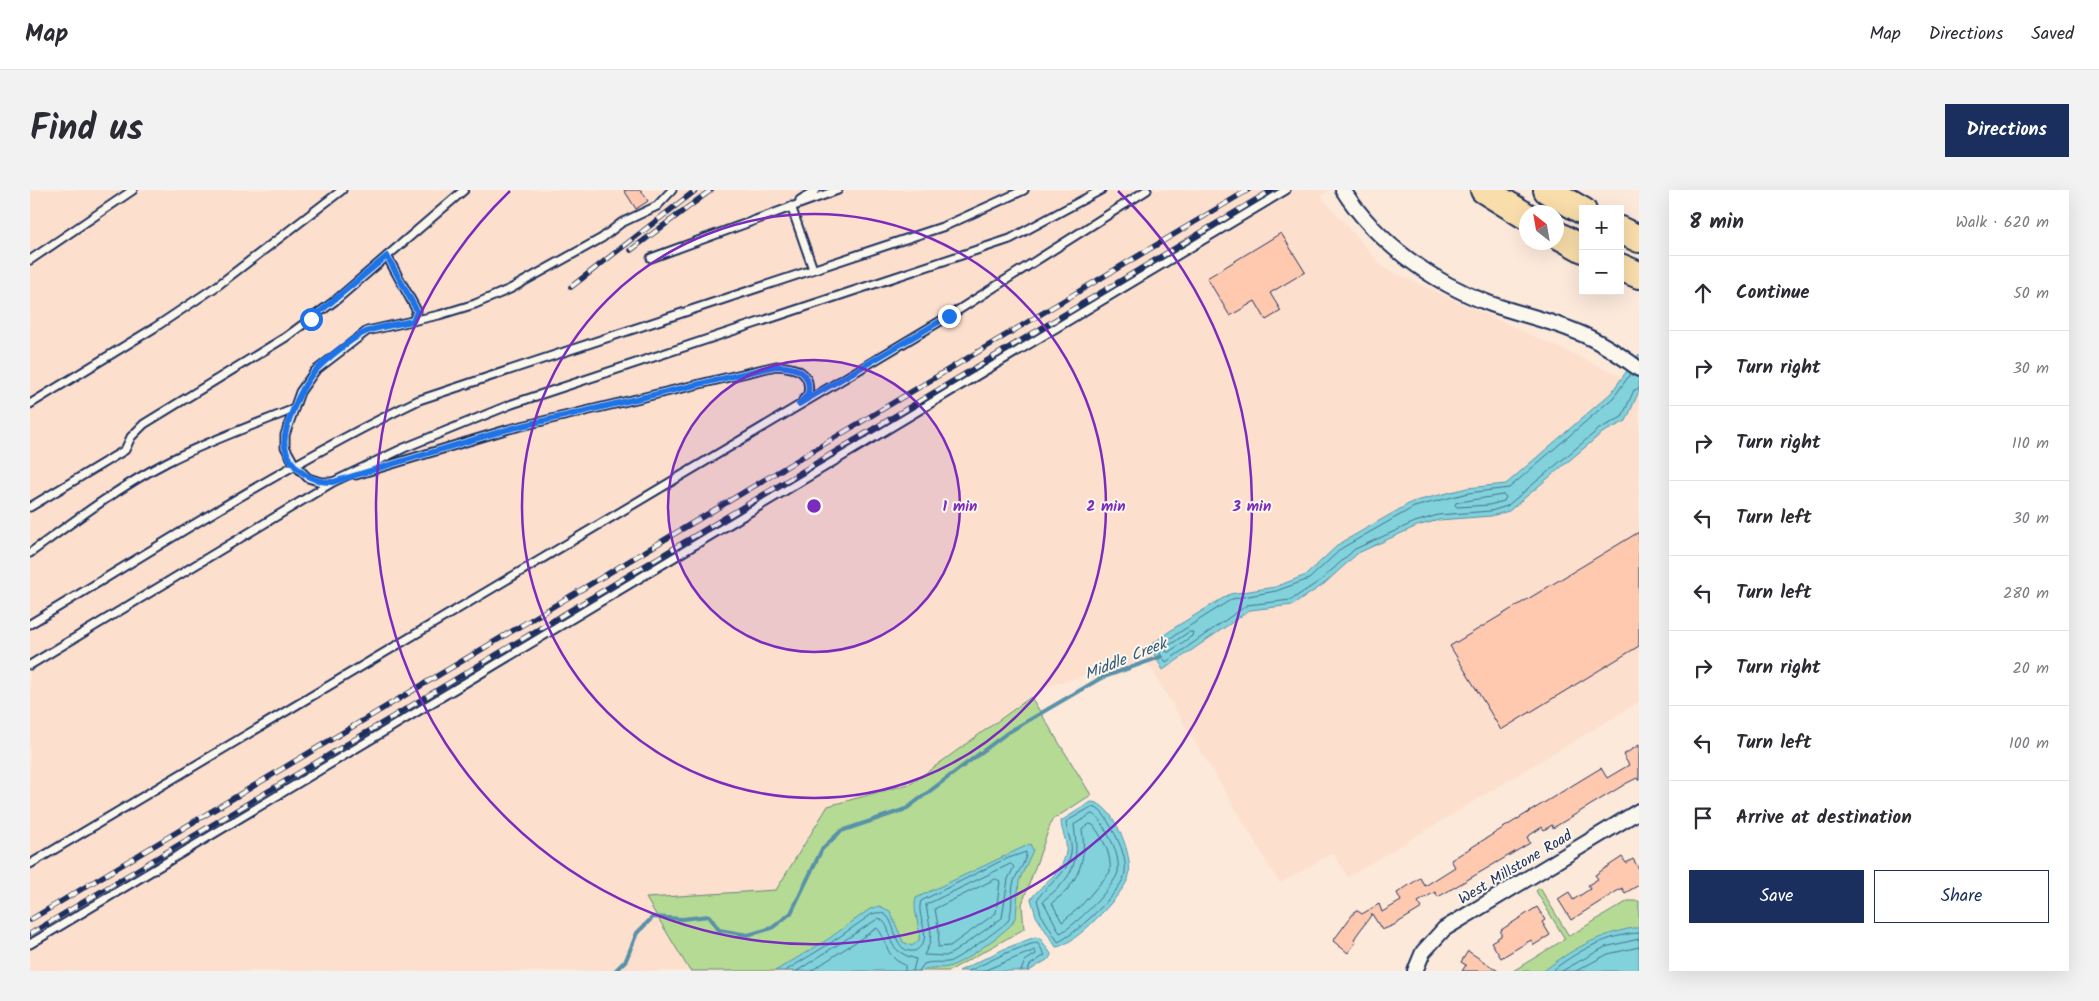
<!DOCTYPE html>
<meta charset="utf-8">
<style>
:root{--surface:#fff;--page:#f2f2f3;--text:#2b2b33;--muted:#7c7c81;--line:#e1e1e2;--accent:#1b2f5e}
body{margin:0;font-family:Kalam,sans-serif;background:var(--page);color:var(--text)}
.controls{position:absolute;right:15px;top:15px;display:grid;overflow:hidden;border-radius:0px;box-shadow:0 5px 20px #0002}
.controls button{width:45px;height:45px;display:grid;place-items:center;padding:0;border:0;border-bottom:1px solid var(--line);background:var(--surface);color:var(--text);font:25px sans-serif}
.compass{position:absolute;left:1489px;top:15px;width:45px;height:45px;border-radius:50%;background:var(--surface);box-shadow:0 5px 20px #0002;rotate:329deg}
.stop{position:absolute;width:15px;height:15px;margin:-11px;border:4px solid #1a73e8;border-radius:50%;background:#fff}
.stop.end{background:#1a73e8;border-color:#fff;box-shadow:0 1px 5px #0008}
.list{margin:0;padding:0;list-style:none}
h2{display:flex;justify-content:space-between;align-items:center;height:65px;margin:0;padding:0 20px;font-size:21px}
h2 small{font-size:16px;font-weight:400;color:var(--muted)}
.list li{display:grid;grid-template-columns:32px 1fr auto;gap:15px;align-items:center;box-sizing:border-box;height:75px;padding:0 20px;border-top:1px solid var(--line)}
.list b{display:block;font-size:19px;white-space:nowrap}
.list em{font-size:16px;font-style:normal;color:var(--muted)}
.actions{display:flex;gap:10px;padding:15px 20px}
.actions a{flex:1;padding:11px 0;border:1px solid var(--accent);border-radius:0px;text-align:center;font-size:18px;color:var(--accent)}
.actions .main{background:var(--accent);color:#fff}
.icon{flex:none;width:28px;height:28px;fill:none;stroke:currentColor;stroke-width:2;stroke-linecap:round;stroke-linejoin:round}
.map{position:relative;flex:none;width:1609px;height:781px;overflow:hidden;border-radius:0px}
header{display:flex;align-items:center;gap:30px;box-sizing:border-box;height:70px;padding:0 25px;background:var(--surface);border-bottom:1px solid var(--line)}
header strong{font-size:24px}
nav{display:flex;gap:28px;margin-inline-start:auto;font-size:18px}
.intro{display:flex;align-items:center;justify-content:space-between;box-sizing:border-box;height:120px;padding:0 30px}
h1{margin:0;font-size:35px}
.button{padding:12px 22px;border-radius:0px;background:var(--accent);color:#fff;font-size:18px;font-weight:700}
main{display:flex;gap:30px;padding:0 30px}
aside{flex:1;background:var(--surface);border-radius:0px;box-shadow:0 5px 20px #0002}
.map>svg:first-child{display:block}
.built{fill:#fddfcd}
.green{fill:#b5da94;stroke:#688479}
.water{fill:#81d2db;stroke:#5891a9}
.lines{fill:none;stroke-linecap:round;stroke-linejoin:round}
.shore{stroke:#447090;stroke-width:1}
.stream{stroke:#5891a9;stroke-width:4}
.building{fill:#ffc9b0;stroke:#1b2f5e}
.service-casing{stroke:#1b2f5e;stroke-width:11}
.minor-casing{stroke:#1b2f5e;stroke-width:18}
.motorway-casing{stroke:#1b2f5e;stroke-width:30}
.service{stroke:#fbf7ec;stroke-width:7}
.minor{stroke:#fbf7ec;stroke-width:14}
.motorway{stroke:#f9deab;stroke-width:26}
.rail-casing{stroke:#1b2f5e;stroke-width:5.5}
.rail{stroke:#fbf7ec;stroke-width:4;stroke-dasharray:11;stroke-linecap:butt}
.route{stroke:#1a73e8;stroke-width:6}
.ring{fill:none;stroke:#7b2cbf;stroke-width:2.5}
.labels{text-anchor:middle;stroke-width:4;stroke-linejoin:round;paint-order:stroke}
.street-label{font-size:15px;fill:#1b2f5e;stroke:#fbf7ec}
.water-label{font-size:16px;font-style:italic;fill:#34587d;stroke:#fbf7ec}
.centre{fill:#7b2cbf;stroke:#fbf7ec;stroke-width:2.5}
.ring-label{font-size:15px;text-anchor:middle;font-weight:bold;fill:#7b2cbf;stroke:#fbf7ec;stroke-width:4;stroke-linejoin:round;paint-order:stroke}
</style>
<header>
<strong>Map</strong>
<nav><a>Map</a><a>Directions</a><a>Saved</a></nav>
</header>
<div class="intro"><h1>Find us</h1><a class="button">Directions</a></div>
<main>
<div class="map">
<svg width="1609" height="781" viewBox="0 0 1609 781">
<rect width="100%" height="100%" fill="#fce9da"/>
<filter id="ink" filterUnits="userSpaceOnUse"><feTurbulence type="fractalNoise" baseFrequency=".02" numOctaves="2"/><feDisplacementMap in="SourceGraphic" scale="10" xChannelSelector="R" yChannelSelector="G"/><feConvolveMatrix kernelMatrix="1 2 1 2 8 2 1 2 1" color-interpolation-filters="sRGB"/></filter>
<g filter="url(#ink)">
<path class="built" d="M0,0H1300L1291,6L1354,78L1589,185L1609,200V512L1318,687L1303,663L1250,693L1114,467L1080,486L1075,479L1010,499L882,593L798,616L746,700L617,708L660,781H0Z"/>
<g class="green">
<path d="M1001,507L1061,605L1022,630L992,714L994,739L919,781H660L616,708L746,700L798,616L882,593Z"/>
<path d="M1510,698L1539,746L1598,711H1609V781H1483L1535,749L1506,701Z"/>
</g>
<g class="water">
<path d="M1609,164V201L1596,231L1572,243L1479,321L1461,326L1409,330L1387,336L1328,363L1294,394L1263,415L1220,420L1133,480L1119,456L1147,436L1200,404L1245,397L1276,385L1309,354L1382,312L1437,298L1476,294L1581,203Z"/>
<path d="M1061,612C1083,611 1106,671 1098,689C1091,706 1044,756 1026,757L1006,726L1001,709C1012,693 1033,683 1036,662C1038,651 1031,641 1031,631Z"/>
<path d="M1000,654L1003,660L989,691L986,726L982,734C971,745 936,771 921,776C911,780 902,775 891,781H745L797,750L840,719L849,716L860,721L873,752L882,756L889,750C891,735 882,722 886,708Z"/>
<path d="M1603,738H1609V781H1514C1540,760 1570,744 1603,738Z"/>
<path d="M1005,747L1010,748L1021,764L1020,768L999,781H929L974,759Z"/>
</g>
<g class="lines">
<g class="shore">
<path d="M1601,183L1584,207L1479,298L1438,303L1384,317L1312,358L1279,389L1246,401L1202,409L1128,456L1127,459L1136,472L1217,415L1261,410L1291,390L1325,359L1385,332L1408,325L1461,321L1477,316L1569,239L1592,227L1604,200L1609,199"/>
<path d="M1474,305L1476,307L1474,311L1459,315L1427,317L1425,315L1426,313Z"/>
<path d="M1159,442H1163L1162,446L1139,462H1136V458Z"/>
<path d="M1062,617C1071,618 1076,628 1080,635C1088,649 1099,670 1094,687C1088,704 1045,745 1028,752L1011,724L1007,710C1017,693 1037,687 1041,663C1043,652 1036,642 1036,632Z"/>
<path d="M1062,624C1069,626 1073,635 1076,641C1083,652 1090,669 1088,682C1085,696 1043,738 1030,743L1013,711C1019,705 1026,701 1031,695C1049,675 1047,660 1044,635Z"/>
<path d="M1060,634L1063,635C1073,648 1082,665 1080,682L1050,717L1032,732L1022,713C1027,708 1033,705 1037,700C1052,681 1056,663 1052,640Z"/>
<path d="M981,674L984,677L978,689L972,728L924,762L916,766L894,765L900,753L901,743L896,715Z"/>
<path d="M966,689L970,691L966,723L920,756L908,757L909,741L905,719Z"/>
<path d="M755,781L799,754L842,724C871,714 857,765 885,761C906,748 885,728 891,711L973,670L996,662C997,672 987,682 984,691C980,705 984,719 978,731C970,739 927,770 918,772C909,773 902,771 894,774L889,781"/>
<path d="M767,781L849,728C868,740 848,758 886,769L883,781"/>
<path d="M781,781L847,738C859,751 853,766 875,775V781"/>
<path d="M939,781L976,763L1007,752L1015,765L1000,775L998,781"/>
<path d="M953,781L1005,760L1006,764L995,771L991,781"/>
<path d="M1522,781C1545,762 1579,744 1609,743"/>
<path d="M1532,781L1575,757L1609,749"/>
<path d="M1546,781L1578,764L1609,757"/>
</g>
<path class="stream" d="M585,781L596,770L607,743L623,727L652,729L679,726L689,740L718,745L742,738L761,723L792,659L811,641L876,619L977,543L1071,488L1130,467"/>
</g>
<g class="building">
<path d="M594,0H611L618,11L606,19Z"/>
<path d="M1251,43L1275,82L1240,103L1251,121L1236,130L1225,111L1200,126L1177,88Z"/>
<path d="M1609,342V456L1471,540L1420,456Z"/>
<path d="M1609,555V591L1607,588L1597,593L1523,638L1522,635L1514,640L1512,637L1497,647L1500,653L1408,707L1405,702L1388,712L1392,718L1364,735L1352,740L1342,724L1326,746L1324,750L1326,752L1318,763L1303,751L1326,720L1332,724L1349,714L1352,722L1371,711L1367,703L1390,688L1395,696L1425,677L1421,670L1556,587L1571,578L1577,588L1599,575L1593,565Z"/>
<path d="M1592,667L1596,673L1603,669L1609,679V695L1595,703L1592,698L1541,730L1528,709L1539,702L1543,710L1560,699L1558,695L1568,689L1565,685Z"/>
<path d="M1507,717L1515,730L1512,732L1520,745L1504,755L1501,750L1471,768L1461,752L1471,746V740Z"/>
<path d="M1438,761L1468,781H1432L1436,775L1431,772Z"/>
</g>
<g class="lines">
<g class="service-casing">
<g id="service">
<path d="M770,10L786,0"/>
<path d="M761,16L783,79"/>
<path d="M357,66L387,121L383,131"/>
<path d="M621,68L808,0"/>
<path d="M0,70L103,0"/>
<path d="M0,214L124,138L187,96L312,0"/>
<path d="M326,285L479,239L746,176C765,177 782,181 778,204L773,210"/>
<path d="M302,292H291L278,288L265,275L255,257V245L270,202L285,181L337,141L409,125L445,114L480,99L572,48L591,33L627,16L642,0"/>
<path d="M0,317L95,260L101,247L114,234L256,147L306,110L434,0"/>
<path d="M0,363C44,331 89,297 137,272C178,251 221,236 264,219"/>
<path d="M0,434C128,357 254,275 389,210L915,36L994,0"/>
<path d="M0,475L303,292L374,258L482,214L980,49L1071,0"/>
<path d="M0,674L919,126L1117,0"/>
<path d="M0,754L1256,0"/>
</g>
</g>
<g class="minor-casing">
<g id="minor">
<path d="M1313,0C1346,52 1403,93 1461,114C1489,124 1519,130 1547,142C1570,151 1589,164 1609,179"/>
<path d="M1385,781L1393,762L1414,739L1609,621"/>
</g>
</g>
<g class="motorway-casing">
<g id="motorway">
<path d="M1454,0L1496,26"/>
<path d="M1517,0L1553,21"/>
<path d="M1590,40L1609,49"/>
<path d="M1526,44L1553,59"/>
<path d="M1590,77L1609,85"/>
</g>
</g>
<use href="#service" class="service"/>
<use href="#minor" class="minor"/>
<use href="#motorway" class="motorway"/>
<g class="rail-casing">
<g id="rail">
<path d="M601,60L681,0"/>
<path d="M541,97L666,0"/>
<path d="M0,730L1218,0"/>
<path d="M0,744L1242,0"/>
</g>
</g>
<use href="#rail" class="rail"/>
</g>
</g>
<g class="lines" filter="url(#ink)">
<path class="route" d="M281,129L357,66L387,121L383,131C369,134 352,136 338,141C326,145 295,170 286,180C274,192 251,239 255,257C260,279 282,293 303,292L479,239L746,176C765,177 782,181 778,204L769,214L919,126"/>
</g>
<circle cx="784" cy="316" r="146" fill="#7b2cbf" fill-opacity=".12"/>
<g class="ring">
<circle cx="784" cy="316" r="146"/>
<circle cx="784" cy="316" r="292"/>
<path d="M1088 1A438 438 0 1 1 480 1"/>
</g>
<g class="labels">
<g class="street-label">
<text transform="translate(1485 677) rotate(-31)" y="5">West Millstone Road</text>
</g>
<g class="water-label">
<text transform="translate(1095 468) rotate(-22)" y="6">Middle Creek</text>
</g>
</g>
<circle cx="784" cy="316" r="8" class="centre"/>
<g class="ring-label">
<text x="930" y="321">1 min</text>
<text x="1076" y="321">2 min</text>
<text x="1222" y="321">3 min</text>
</g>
</svg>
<div class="controls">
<button>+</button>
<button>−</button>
</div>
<svg class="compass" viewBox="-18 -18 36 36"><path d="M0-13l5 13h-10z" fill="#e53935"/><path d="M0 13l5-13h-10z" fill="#7c7c81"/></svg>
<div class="stop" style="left:281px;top:129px"></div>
<div class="stop end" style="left:919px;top:126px"></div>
</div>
<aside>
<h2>8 min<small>Walk · 620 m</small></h2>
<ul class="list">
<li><svg class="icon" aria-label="ahead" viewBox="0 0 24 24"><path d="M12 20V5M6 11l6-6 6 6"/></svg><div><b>Continue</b></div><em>50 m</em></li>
<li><svg class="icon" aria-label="right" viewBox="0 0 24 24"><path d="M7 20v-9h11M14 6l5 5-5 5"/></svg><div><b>Turn right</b></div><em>30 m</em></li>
<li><svg class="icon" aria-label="right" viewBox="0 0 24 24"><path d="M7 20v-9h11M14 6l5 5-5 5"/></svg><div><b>Turn right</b></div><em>110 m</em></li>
<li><svg class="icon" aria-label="left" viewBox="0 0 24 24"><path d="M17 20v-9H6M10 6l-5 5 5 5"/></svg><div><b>Turn left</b></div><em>30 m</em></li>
<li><svg class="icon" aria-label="left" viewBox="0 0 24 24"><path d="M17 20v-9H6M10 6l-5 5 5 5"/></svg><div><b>Turn left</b></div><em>280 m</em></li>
<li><svg class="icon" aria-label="right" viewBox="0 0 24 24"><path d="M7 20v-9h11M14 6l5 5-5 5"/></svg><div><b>Turn right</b></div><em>20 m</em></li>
<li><svg class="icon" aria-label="left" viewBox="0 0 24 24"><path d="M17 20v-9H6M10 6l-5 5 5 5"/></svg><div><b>Turn left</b></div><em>100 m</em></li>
<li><svg class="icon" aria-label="arrive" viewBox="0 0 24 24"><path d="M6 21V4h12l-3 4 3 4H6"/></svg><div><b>Arrive at destination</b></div></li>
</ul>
<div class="actions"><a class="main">Save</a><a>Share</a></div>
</aside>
</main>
